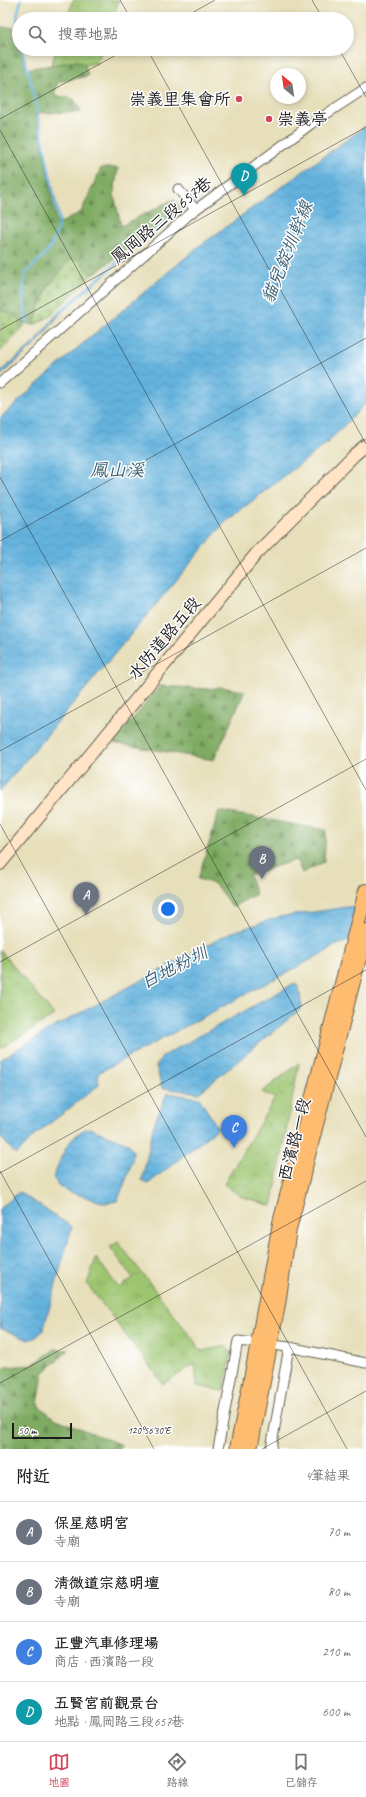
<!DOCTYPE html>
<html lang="zh-TW">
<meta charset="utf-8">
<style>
:root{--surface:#fff;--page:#f6f6f6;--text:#202124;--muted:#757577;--line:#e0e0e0;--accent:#d1495b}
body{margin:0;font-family:Caveat,"LXGW WenKai TC",sans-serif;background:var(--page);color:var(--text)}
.compass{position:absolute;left:270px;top:68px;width:36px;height:36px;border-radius:50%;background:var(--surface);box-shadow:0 2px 6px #0003;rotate:331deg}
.scale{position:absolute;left:12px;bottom:10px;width:60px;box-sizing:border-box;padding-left:4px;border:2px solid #1c1c1c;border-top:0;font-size:11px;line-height:14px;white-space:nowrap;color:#1c1c1c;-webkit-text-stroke:3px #fff;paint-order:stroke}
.you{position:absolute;left:168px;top:909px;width:14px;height:14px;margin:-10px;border:3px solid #fff;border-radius:50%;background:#1a73e8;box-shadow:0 0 0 6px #1a73e833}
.badge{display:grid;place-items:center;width:26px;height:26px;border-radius:50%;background:var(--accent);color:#fff;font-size:13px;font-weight:700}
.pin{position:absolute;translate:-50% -33px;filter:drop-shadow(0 1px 2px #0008)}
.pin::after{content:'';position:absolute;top:21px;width:14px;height:12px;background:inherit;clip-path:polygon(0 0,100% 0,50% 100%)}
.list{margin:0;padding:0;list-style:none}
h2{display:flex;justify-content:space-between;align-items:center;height:52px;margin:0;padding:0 16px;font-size:17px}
h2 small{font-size:13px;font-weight:400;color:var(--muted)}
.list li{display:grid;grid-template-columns:26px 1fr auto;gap:12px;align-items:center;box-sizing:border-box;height:60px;padding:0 16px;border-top:1px solid var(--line)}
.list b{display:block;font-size:15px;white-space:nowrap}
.list p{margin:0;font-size:13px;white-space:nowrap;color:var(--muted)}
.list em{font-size:13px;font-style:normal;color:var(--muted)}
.icon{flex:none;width:22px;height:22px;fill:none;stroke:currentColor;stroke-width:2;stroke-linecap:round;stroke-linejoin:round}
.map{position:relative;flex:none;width:366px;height:1449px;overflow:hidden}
.search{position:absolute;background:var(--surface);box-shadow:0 2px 6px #0003;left:12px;right:12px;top:12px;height:44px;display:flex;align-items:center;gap:10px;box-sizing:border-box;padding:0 14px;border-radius:22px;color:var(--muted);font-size:15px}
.sheet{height:292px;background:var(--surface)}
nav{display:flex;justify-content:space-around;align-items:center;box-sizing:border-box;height:56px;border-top:1px solid var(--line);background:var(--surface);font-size:11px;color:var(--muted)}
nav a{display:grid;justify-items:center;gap:2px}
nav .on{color:var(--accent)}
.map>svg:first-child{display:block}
.grass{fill:url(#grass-tufts);stroke:#5c7046}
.forest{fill:url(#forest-firs);stroke:#4d633f}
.cemetery{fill:url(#cemetery-stones);stroke:#5c7046}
.park{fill:url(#park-crowns);stroke:#5c7046}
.water{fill:url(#water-waves);stroke:#40677c}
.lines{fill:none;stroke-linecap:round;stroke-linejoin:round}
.stream{stroke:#64b2dd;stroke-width:2.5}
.street-casing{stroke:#636053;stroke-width:11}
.secondary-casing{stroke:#636053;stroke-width:14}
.primary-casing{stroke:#636053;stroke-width:16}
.street{stroke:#fff;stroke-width:9}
.secondary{stroke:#ffe4c6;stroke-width:12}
.primary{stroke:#febc70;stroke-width:14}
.ticks{fill:none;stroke:#1c1c1c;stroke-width:1;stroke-opacity:0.45}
.poi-dot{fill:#d1495b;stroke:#fff;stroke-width:1.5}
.labels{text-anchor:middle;stroke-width:3;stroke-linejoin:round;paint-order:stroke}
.poi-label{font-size:17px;fill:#1c1c1c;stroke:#fff;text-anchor:end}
.street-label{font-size:17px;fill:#1c1c1c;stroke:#fff}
.water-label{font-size:18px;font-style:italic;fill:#3c6073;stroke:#fff}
.ticks-label{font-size:10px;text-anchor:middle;fill:#1c1c1c;stroke:#fff;stroke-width:3;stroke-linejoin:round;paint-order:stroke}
</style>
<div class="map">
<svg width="366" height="1449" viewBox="0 0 366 1449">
<defs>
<pattern id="grass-tufts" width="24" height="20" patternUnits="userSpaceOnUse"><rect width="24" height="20" fill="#9dc570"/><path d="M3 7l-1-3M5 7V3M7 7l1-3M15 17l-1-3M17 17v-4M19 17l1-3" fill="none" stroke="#87a960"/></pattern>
<pattern id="forest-firs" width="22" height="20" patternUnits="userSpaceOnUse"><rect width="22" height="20" fill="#7eaa62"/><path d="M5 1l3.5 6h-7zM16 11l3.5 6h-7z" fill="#668a50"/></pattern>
<pattern id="cemetery-stones" width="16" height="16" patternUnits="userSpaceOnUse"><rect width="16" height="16" fill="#9dc570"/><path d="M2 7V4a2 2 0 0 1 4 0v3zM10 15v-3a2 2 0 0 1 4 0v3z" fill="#87a960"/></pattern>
<pattern id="park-crowns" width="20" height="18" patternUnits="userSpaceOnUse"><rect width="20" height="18" fill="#9dc570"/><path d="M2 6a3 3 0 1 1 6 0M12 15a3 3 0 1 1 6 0" fill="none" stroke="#87a960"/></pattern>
<pattern id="water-waves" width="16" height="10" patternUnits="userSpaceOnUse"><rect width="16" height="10" fill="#64b2dd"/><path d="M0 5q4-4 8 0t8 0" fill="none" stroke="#5698bd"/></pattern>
</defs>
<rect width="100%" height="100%" fill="#fff"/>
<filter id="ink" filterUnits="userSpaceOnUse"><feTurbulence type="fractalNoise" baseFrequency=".025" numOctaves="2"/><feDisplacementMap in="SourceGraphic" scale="8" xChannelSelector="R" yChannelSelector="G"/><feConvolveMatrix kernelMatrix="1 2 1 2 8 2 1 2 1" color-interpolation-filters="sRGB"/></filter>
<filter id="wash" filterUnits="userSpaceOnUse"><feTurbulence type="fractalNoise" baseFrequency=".012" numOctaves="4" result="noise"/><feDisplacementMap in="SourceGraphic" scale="16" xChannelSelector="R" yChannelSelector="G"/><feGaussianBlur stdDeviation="0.9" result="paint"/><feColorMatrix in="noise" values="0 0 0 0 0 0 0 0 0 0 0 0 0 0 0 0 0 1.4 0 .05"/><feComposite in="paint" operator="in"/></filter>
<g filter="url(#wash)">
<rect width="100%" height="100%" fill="#e7dfba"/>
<g class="grass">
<path d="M73,0H119L112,19H67Z"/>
<path d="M57,49H102L97,63L85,65L77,61L51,65Z"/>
<path d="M299,1063L272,1206L240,1196L224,1184L275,1098L262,1092Z"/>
<path d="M118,1242L202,1351L226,1346L232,1353L223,1391L197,1386L195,1364L163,1384L87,1284L96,1258L119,1288L133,1278L110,1247Z"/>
</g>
<g class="forest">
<path d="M0,27L16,28L19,49H21L26,69L77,61L85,65L88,76L58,82L54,95L74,99L82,112L37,113L57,225L81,212L101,168H118L114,194L121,226L174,199L184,209L92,275L79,260L52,280L40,303L34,325C21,324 12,315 0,310Z"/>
<path d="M160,686L209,689L220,687L245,691L214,760L113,743Z"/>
<path d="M219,811L326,830L324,862L302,873L296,860L249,875L256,894L232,907L215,884L198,879Z"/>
<path d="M55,1349L69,1350L43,1373L38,1405L54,1418L122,1445L120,1449H0V1371L6,1367L32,1365Z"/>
</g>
<g class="cemetery">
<path d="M70,259L79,260L92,275L49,317L34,325C42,295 50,283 70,259Z"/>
<path d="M0,310L12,314L25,325L0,352Z"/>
</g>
<path class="park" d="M0,950L54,1015L0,1049Z"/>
<g class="water">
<path d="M366,126V403L327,443L225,522L0,791V418L74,351L198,247Z"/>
<path d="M58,313L60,314L37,343L0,376V372L35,342Z"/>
<path d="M366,896V935L334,946L327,951L98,1073L99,1085L34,1136L16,1155L0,1136V1060L52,1028L230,933L279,917L354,906L361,898Z"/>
<path d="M295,983L299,988L302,1008L199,1093L162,1088L156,1066L163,1056Z"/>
<path d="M167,1093L199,1098L218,1128L148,1184L142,1180L154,1124Z"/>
<path d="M89,1128L128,1143C129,1145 132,1149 133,1151C134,1162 122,1191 117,1201L105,1203L67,1191L58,1185L53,1177C61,1159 68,1134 89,1128Z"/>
<path d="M19,1192L72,1227L43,1331L35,1338L28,1340L0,1328V1209Z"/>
</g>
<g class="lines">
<g class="stream">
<path d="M19,38L17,16L21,0"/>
<path d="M22,49L31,82L59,220C55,248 45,255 25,274L23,293L27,323"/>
<path d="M57,315L135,247L178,212L199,199"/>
</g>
</g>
</g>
<g filter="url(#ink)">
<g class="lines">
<g class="street-casing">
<g id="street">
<path d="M178,189L195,209"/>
<path d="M0,383L191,213L311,124L366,88"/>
<path d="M289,1347L366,1363"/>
<path d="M218,1449L238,1341L289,1347L271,1449"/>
</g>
</g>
<g class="secondary-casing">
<path id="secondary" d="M0,864L257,553L354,455L366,445"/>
</g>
<g class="primary-casing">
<g id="primary">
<path d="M237,1449L258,1343L280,1223L366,891"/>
<path d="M250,1449L278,1304L289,1229L366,931"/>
</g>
</g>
<use href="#street" class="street"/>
<use href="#secondary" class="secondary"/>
<use href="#primary" class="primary"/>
</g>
</g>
<path class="ticks" d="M120,0L131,19M312,0L323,19M181,19L215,0M147,49L366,444M339,49L366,97M0,119L127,49M0,130L366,790M0,330L366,127M0,477L366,1137M0,541L366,338M0,751L366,548M0,824L347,1449M0,962L366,759M0,1171L154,1449M0,1173L366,970M0,1383L366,1181M262,1449L366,1391"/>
<g class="poi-dot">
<circle cx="239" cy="99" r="4"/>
<circle cx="269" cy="119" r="4"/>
</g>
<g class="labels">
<g class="poi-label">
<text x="231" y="105">崇義里集會所</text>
<text x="277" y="125" text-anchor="start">崇義亭</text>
</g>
<g class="street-label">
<text transform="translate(161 220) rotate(-40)" y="6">鳳岡路三段657巷</text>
<text transform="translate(164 638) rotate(-50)" y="6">水防道路五段</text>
<text transform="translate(294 1139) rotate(-76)" y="6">西濱路一段</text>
</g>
<g class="water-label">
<text transform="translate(287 252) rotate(-68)" y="6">貓兒錠圳幹線</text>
<text x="117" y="476">鳳山溪</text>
<text transform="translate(174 967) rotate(-27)" y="6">白地粉圳</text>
</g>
</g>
<g class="ticks-label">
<text x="149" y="1434">120°56'30"E</text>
</g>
</svg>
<svg class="compass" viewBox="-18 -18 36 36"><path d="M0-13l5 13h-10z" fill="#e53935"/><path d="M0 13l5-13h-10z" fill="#757577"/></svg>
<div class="scale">50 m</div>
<div class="you"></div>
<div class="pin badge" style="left:86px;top:915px;background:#6b7280">A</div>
<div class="pin badge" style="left:262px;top:879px;background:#6b7280">B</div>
<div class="pin badge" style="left:234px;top:1148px;background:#3f7fe0">C</div>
<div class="pin badge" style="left:244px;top:196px;background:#0f9aa8">D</div>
<div class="search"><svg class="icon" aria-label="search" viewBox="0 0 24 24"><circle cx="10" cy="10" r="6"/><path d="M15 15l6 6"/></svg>搜尋地點</div>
</div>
<section class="sheet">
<h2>附近<small>4筆結果</small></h2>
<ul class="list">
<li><span class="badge" style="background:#6b7280">A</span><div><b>保星慈明宮</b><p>寺廟</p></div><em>70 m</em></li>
<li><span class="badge" style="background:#6b7280">B</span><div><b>清微道宗慈明壇</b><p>寺廟</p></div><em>80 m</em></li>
<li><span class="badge" style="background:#3f7fe0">C</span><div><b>正豐汽車修理場</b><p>商店 · 西濱路一段</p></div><em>210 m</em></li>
<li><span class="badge" style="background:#0f9aa8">D</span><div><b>五賢宮前觀景台</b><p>地點 · 鳳岡路三段657巷</p></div><em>600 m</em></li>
</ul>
</section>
<nav>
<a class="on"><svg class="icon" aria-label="map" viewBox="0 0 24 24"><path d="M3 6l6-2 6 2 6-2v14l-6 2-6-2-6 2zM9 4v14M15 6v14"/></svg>地圖</a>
<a><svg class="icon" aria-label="directions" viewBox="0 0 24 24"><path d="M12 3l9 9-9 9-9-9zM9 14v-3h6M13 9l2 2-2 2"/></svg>路線</a>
<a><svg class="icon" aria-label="saved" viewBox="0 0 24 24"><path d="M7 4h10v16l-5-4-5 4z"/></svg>已儲存</a>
</nav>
